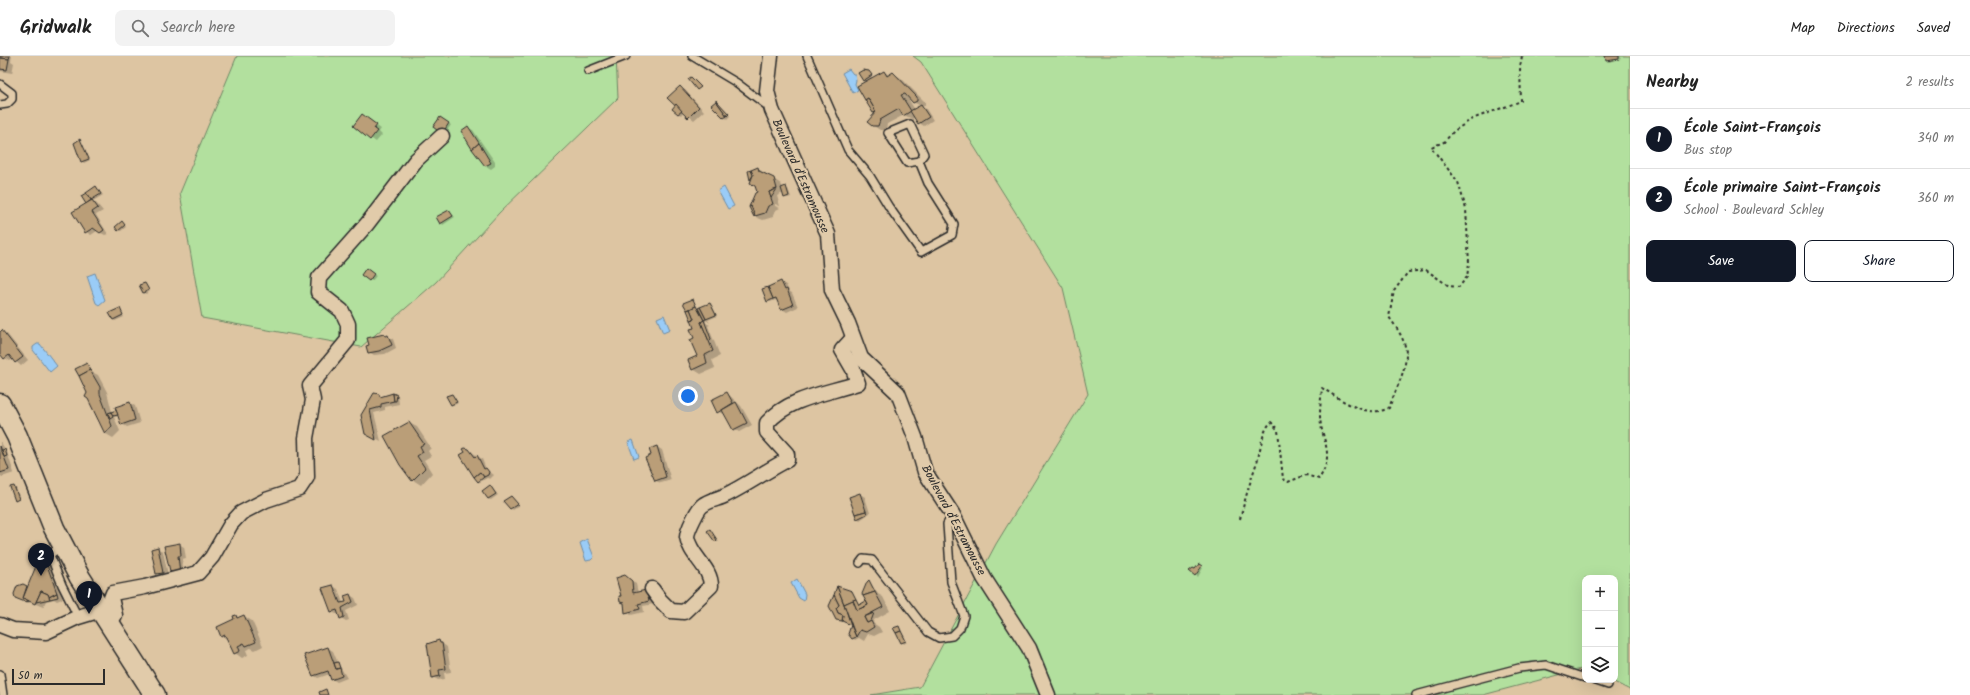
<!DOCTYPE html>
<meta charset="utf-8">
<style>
:root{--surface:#fff;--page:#f2f2f2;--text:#222;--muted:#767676;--line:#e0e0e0;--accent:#111827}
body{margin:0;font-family:Kalam,sans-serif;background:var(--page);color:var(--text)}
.controls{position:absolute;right:12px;bottom:12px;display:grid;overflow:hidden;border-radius:8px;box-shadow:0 4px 16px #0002}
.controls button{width:36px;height:36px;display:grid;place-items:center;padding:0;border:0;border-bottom:1px solid var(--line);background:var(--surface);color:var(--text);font:20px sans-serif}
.scale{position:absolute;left:12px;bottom:10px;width:93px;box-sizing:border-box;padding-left:4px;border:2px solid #2b2b2b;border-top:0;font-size:11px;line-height:14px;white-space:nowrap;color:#2b2b2b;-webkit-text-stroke:3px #e1cbaa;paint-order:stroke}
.you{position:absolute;left:688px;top:340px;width:14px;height:14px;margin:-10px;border:3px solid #fff;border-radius:50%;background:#1a73e8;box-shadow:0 0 0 6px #1a73e833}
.badge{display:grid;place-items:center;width:26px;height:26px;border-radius:50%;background:var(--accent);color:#fff;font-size:13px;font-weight:700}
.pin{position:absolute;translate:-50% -33px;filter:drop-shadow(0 1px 2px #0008)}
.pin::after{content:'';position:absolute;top:21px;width:14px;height:12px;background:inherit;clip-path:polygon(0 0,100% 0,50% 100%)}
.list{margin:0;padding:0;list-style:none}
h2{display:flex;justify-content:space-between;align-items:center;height:52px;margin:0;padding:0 16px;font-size:17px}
h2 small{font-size:13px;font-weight:400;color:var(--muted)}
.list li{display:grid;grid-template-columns:26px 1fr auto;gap:12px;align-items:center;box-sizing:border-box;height:60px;padding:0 16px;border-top:1px solid var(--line)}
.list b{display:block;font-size:15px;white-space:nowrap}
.list p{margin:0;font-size:13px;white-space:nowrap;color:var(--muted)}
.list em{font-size:13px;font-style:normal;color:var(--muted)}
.actions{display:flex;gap:8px;padding:12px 16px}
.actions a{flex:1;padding:9px 0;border:1px solid var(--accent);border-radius:8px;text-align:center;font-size:14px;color:var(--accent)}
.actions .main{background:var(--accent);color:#fff}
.icon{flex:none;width:22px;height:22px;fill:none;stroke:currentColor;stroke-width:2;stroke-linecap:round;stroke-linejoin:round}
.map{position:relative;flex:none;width:1630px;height:639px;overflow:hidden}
header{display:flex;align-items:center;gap:24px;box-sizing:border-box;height:56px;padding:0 20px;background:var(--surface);border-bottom:1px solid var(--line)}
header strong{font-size:19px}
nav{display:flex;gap:22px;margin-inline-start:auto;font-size:14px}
.search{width:280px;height:36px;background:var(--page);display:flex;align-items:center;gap:10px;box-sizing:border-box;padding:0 14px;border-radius:8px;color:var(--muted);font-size:15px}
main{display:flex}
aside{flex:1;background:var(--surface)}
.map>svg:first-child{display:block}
.green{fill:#b2e09e;stroke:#6e8664}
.water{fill:#9accf7;stroke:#6e8ca5}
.shadow{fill:#0003;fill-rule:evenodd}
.building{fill:#ba9e78;stroke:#2b2b2b}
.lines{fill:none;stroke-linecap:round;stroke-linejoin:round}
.service-casing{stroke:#2b2b2b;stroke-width:10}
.minor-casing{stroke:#2b2b2b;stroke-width:17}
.secondary-casing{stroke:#2b2b2b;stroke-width:23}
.path{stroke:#2b2b2b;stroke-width:2;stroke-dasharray:3 3;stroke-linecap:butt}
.service{stroke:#e1cbaa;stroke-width:7}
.minor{stroke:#e1cbaa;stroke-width:14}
.secondary{stroke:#e1cbaa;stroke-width:20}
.labels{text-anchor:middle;stroke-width:4;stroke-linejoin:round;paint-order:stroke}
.street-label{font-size:12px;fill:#2b2b2b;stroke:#e1cbaa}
</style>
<header>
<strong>Gridwalk</strong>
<div class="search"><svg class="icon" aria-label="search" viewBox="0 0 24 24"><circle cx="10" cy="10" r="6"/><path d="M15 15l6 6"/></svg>Search here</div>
<nav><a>Map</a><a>Directions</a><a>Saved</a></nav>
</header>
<main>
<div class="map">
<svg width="1630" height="639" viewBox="0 0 1630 639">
<rect width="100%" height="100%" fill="#ddc5a2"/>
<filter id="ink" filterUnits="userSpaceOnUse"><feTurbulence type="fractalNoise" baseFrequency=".025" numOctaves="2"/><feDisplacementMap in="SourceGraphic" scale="8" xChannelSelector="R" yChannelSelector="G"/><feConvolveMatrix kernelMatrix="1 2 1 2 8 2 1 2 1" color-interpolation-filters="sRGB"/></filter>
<g filter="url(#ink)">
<g class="green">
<path d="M237,0H616L618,42L499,157L436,226L361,291L202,262L180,137Z"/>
<path d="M913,0H1630V634L1610,624H1615V522H1585V612L1483,639H871L920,631L996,488L1088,338L1063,232L921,6Z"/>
</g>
<g class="water">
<path d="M849,13L853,18H855L856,24L855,28L858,34L853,37L842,17Z"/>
<path d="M724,131L734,150L728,153L718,135Z"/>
<path d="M95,217L105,244L99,249L96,247L87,220Z"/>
<path d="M664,259L670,274L663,277L657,262Z"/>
<path d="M37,288H40L57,310L50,316L33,294V291Z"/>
<path d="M633,384L639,401L634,403L628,386Z"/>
<path d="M587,483L594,501L591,504L586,505L580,487Z"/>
<path d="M797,523L805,538L804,545L799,542L791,527Z"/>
</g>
<g class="shadow">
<path d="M0,0H12L11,5L14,7L12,17L0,15Z"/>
<path d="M1610,0H1620L1621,3L1609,6L1607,4Z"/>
<path d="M868,16L874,24L884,16L890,19L893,17L901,22L925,46V49L922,51L926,53L933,64L924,70L919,67L915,61L912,63L904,59L887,68L886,74H880L872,69L876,58L874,57L866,26L863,24ZM910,43L913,46L921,50L915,54L909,44Z"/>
<path d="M680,32L685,34L704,55L694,64L684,56L681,59L678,57L677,49Z"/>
<path d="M716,45L730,60L727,63L713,49Z"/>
<path d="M440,62L451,69L445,78Z"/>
<path d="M367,63L381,73L379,76L382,79L376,86L354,70Z"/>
<path d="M468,72L473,74L495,106V110L491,113L486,110L462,76Z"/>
<path d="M80,84L90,104L84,107L82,105Z"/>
<path d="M757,112L781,128L783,132L788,133L791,141L787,142L783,137L777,140L780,150L775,148V150L780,152L776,154L773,161L763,164L753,160L750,151L758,137L749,116Z"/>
<path d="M96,131L103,139L93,145L97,148L103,155L96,159L108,178L105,179L97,175L91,179L86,176V147Z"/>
<path d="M449,155L455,161L443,169L437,161Z"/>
<path d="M122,166L126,171L121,175L119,174Z"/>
<path d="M366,214L376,220L372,225L362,219Z"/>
<path d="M781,226L786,229L789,235L792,237L798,251L787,256L782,253L776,244L770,246L768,245Z"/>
<path d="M145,228L150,235L146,238L143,236Z"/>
<path d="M693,244L698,253L710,248L712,249L717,260L708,264L710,267L706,264V267L710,269L708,270L720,300L712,304L715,312L701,318L693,313L698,301L695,272L685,247Z"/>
<path d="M119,254L124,261L115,265L113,263Z"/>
<path d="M2,276L7,278L28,304L21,310L13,303L10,305L5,302L0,296V277Z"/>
<path d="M384,279L393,283L396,292L385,298L374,299L369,296Z"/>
<path d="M87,308L92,316L98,319L107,336L112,356L130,347L135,350L140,367L127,371L122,368L119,360L114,361L120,375L113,382L106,378L89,343Z"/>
<path d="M393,337L398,339L399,348L385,351V354L374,357L381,385L366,377L362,359L378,338L384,342Z"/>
<path d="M727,337L741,350L752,369L739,376L734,373L725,358L718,356Z"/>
<path d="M452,339L458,347L454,349L451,348Z"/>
<path d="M409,367L417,371L431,392L428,395L431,400L424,404L432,417L421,429L413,424L401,408Z"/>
<path d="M0,385L7,396L14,417L2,421L0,419Z"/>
<path d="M657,391L662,394L671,424L661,427L656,425L647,402L653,400Z"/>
<path d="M469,394L482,403L486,413L494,419L490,423L487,422L480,426L478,425Z"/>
<path d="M490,430L498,439L491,444L488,443Z"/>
<path d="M14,431L16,432L20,444H15Z"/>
<path d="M860,438L865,441L870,457L860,464L858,462Z"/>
<path d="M511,441L519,450L513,454L511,452Z"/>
<path d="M710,475L712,476L719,485H715Z"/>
<path d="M179,488L184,491L186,502L182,503L184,519L180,520L165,491Z"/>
<path d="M158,493L163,495L168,519L161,520L156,517Z"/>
<path d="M36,497L52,506L64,542L57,545L54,543L46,545L43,551L31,546L28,547L16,541L23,529L28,532L38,511Z"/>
<path d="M1199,510L1203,512L1198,521L1191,515L1195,514Z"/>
<path d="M625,520L636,528L638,537L651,538L654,548L643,550L644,556L631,559L626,556L625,548L621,546Z"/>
<path d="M869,525L878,538L883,541L890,555L874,564L873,567L879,571L882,576L874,580L868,578L864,585L859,582L855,584L850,578L852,569L848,567L830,550L851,536L860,550L868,546V526Z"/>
<path d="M333,530L338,533L343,547L347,546L350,539L355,542L358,549L346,555L349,564L346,565L341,562L339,558H336L331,556Z"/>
<path d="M236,560L240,562L244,560L252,565L263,590L255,594L251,592L246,594L248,599L242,602L235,597L228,584L222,580L235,564Z"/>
<path d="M899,571L907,586L904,588L895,573Z"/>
<path d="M439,585L447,591L451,616L444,617L445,623L438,624L433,621Z"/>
<path d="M328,592L333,595L338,607L347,622L337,626L332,623L330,618L318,622L313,619Z"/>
</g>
<g class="building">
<path d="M0,0H10L9,3L0,2Z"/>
<path d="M1605,0H1619V3L1606,5Z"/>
<path d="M0,2L9,3L7,14L0,13Z"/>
<path d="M863,14L869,15L872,19L863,25L858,17Z"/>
<path d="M884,15L887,20L893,16L917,41V45L913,47L905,38L901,39L911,55L903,60L899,53L880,64L878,70H872L867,66L876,56L868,42L865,44L857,30Z"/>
<path d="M691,21L701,31L697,34L688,23Z"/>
<path d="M680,30L699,51L688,62L667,42Z"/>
<path d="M868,42L876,56L873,57L865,44Z"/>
<path d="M716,44L729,58L727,60L716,45Z"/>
<path d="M716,45L727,60L724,62L711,49Z"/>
<path d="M676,48L682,55L678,58L672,53Z"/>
<path d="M921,49L929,61L918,68L910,55Z"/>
<path d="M362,58L377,69L374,73L377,75L370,84L353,70Z"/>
<path d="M440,61L449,67L442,78L433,71Z"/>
<path d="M468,70L479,87L472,93L461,75Z"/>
<path d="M80,83L89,103L81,106L74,87Z"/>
<path d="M479,87L491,107L485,110L472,93Z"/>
<path d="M758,111L759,115L774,122L777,133L769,136L773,148L768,150L765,157L755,160L751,150L749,151L755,137L757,136L755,130L750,127L753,119L751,114Z"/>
<path d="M751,114L753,119L750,124L748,115Z"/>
<path d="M96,130L101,138L91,144L86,137Z"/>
<path d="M786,130L789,140L784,142L781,132Z"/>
<path d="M777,133L771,142L769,136Z"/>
<path d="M86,137L91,144L86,148L81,140Z"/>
<path d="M92,144L98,152L92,156L104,174L100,177L93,172L85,177L72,156Z"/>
<path d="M751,150L755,160L754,161L749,151Z"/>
<path d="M449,154L453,160L440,168L436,161Z"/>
<path d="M122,165L125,169L118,175L115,171Z"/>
<path d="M366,212L374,218L369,225L361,219Z"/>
<path d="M781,225L785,234L787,233L793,249L781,254L776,242L773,243L768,231Z"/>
<path d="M145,227L149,234L143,237L139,229Z"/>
<path d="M768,231L773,243L767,246L762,233Z"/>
<path d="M693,243L696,250L687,254L683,247Z"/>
<path d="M710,247L716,259L706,263L700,251Z"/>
<path d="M696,250L704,264L701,266L713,295L705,299L707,307L692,314L688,304L697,300L690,284L694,282L690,273L694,272L691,264L694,263L690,253Z"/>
<path d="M700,251L706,263L704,264L698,252Z"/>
<path d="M120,252L123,259L113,264L109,257Z"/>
<path d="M690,253L694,263L691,264L687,254Z"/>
<path d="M704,264L711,283L709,285L701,266Z"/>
<path d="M2,274L23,301L15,307L9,299L4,303L0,298V276Z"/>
<path d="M384,278L385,280L388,279L392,289L379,295L368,297L366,290L369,289L367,282Z"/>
<path d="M87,307L90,314L79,320L75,313Z"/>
<path d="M90,314L100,331V338L112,370L105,378L88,343L85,341L87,337L79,320Z"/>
<path d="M727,336L733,347L717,357L711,344Z"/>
<path d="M374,337L379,338L380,341L393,337L394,345L381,348V351L370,354L376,384L365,378L361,359Z"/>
<path d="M393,337L397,339L396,345H394Z"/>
<path d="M452,338L457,346L451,349L446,340Z"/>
<path d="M130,346L135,364L121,369L115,351Z"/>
<path d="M736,346L747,367L733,374L722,354Z"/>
<path d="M116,354L118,359L113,360L111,356Z"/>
<path d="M111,356L113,360L110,362L108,357Z"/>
<path d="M409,366L424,388L420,390L423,396L417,400L425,412L412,425L400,409L384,380Z"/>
<path d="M0,390L9,414L0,417Z"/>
<path d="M657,390L666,421L655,425L645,402L651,399L649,393Z"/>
<path d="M465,392L469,393L475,401L477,399L484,413L486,412L489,416L488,419L484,421L480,416L474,421L460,399L465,396L463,393Z"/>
<path d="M5,393L7,400L4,401L2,394Z"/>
<path d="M480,416L484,421L478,426L474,421Z"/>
<path d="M490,429L496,438L488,443L482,435Z"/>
<path d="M14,430L19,443L15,445L10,431Z"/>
<path d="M860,437L866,455L855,458L849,441Z"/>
<path d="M511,440L518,448L510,453L503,445Z"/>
<path d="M866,455L867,458L857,463L855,458Z"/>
<path d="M710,473L717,484L715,486L707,475Z"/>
<path d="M180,487L181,500H178L180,517L174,518L170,515L164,490Z"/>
<path d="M158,491L163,517L156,518L151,493Z"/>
<path d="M36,496L44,501L57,537L49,541L48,538L41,535L35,548L23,542L36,510L31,508L29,503L32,498Z"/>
<path d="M1199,508L1202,510L1195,520L1189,515L1193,512L1195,513Z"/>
<path d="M625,519L632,525L633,537L646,534L649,545L638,548L640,553L625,557L624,547L620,546L619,540H621L616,522Z"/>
<path d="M869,524L875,536L863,540L862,538L867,526Z"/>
<path d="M23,528L27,530L23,542L29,545L25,546L15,542L14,538L17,530Z"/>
<path d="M333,529L340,547L346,546L344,540L350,538L353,546L342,552L344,561L340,563L337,554L331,556L322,532Z"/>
<path d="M837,530L844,548L851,569L842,565L843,559L838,557L836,552L839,549L834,539Z"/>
<path d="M837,530L852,535L856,543L844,548Z"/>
<path d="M41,535L48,538L50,543L36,546Z"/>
<path d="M875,536L883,551L864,561L867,567L871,565L874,571L866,576L860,574L856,581L844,548L853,544L857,554L868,549L863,540Z"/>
<path d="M57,537L58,541L50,543L49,541Z"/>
<path d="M834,539L839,549L836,552L838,557L843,559L842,565L836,564L829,550Z"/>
<path d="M856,543L859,549L866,545L868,549L857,554L853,544Z"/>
<path d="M874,557L871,565L867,567L864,561Z"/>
<path d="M236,559L237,562L244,559L256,586L246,590L244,587L238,590L240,595L234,598L225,579L221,581L217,571L234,563L233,560Z"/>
<path d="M851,569L856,581L852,583L848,578Z"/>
<path d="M899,570L901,575L896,577L893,572Z"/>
<path d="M901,575L906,585L901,587L896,577Z"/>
<path d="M439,584L440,587H442L446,613L439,614L440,620L432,622L427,588Z"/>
<path d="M328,591L336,613L340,612L342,620L331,624L328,615L313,620L304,599Z"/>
<path d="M338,606L340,612L336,613L334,607Z"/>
<path d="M326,633L328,639H320L319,636Z"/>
</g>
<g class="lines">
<g class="service-casing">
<g id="service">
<path d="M692,0L737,27L770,52"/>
<path d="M807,0L848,94L870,120L889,151L921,196L952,179L954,168L928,127L919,105"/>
<path d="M588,15L626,0"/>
<path d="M0,28L12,37V43L7,48L0,49"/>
<path d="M910,68L924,98L919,105L907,107L888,77Z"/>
<path d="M62,489L50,499L62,529L78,561"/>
<path d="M860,507L863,503L872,504L928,576L939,582L952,580L960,572L964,560L951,526L947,468L953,459"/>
<path d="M0,618L3,639"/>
<path d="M1593,624L1608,629"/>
<path d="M1416,639L1519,612L1546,609L1585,622"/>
</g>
</g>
<g class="minor-casing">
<g id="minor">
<path d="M771,0L767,35L772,54L828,178L832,234L848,267L861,302L898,337L915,381L925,416L953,459L984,522L1029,592L1048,639"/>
<path d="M652,533L660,544L671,555L684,556L711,530C711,511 690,500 687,481C687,475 698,452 703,449C709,444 719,443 726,439C746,429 766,415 787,404V398L767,376V367C790,341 826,338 858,327L853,313L842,294L853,282"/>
<path d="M110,567L115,559L111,542L113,537L145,531L198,517L212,501L231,468L241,457L266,444L299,433L307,421L306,382L313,344L310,330L348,284V268L342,255L318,236L319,222L367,168L416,104L442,80"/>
<path d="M0,569L13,574L46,576L78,561L101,554"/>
</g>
</g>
<g class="secondary-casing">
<path id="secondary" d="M0,348L17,380L54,472L79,520L155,639"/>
</g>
<path class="path" d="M1240,463C1245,443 1250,426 1257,406C1261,393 1261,377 1271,366L1278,374L1283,423L1288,426L1306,419L1319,423C1336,397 1321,385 1320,360C1320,351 1321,342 1322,332C1342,344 1366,363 1389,352C1395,335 1406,315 1406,298C1406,284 1396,271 1389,261L1394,235L1408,216L1426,214L1449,230L1459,231L1467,221L1469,207L1466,153L1458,126L1431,91L1444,86L1454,75L1472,63L1521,45L1520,11L1522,0"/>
<use href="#service" class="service"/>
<use href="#minor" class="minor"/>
<use href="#secondary" class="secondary"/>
</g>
</g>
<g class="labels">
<g class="street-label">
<text transform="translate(801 120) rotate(66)" y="4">Boulevard d'Estramousse</text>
<text transform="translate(954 464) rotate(62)" y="4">Boulevard d'Estramousse</text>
</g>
</g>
</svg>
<div class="controls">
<button>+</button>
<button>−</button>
<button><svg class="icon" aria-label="layers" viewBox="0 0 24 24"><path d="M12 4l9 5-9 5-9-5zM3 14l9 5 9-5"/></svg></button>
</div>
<div class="scale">50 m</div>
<div class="you"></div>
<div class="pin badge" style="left:89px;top:558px">1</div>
<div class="pin badge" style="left:41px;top:520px">2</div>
</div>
<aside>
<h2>Nearby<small>2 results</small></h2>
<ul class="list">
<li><span class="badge">1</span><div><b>École Saint-François</b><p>Bus stop</p></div><em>340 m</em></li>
<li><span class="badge">2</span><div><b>École primaire Saint-François</b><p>School · Boulevard Schley</p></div><em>360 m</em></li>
</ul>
<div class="actions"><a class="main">Save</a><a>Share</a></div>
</aside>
</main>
